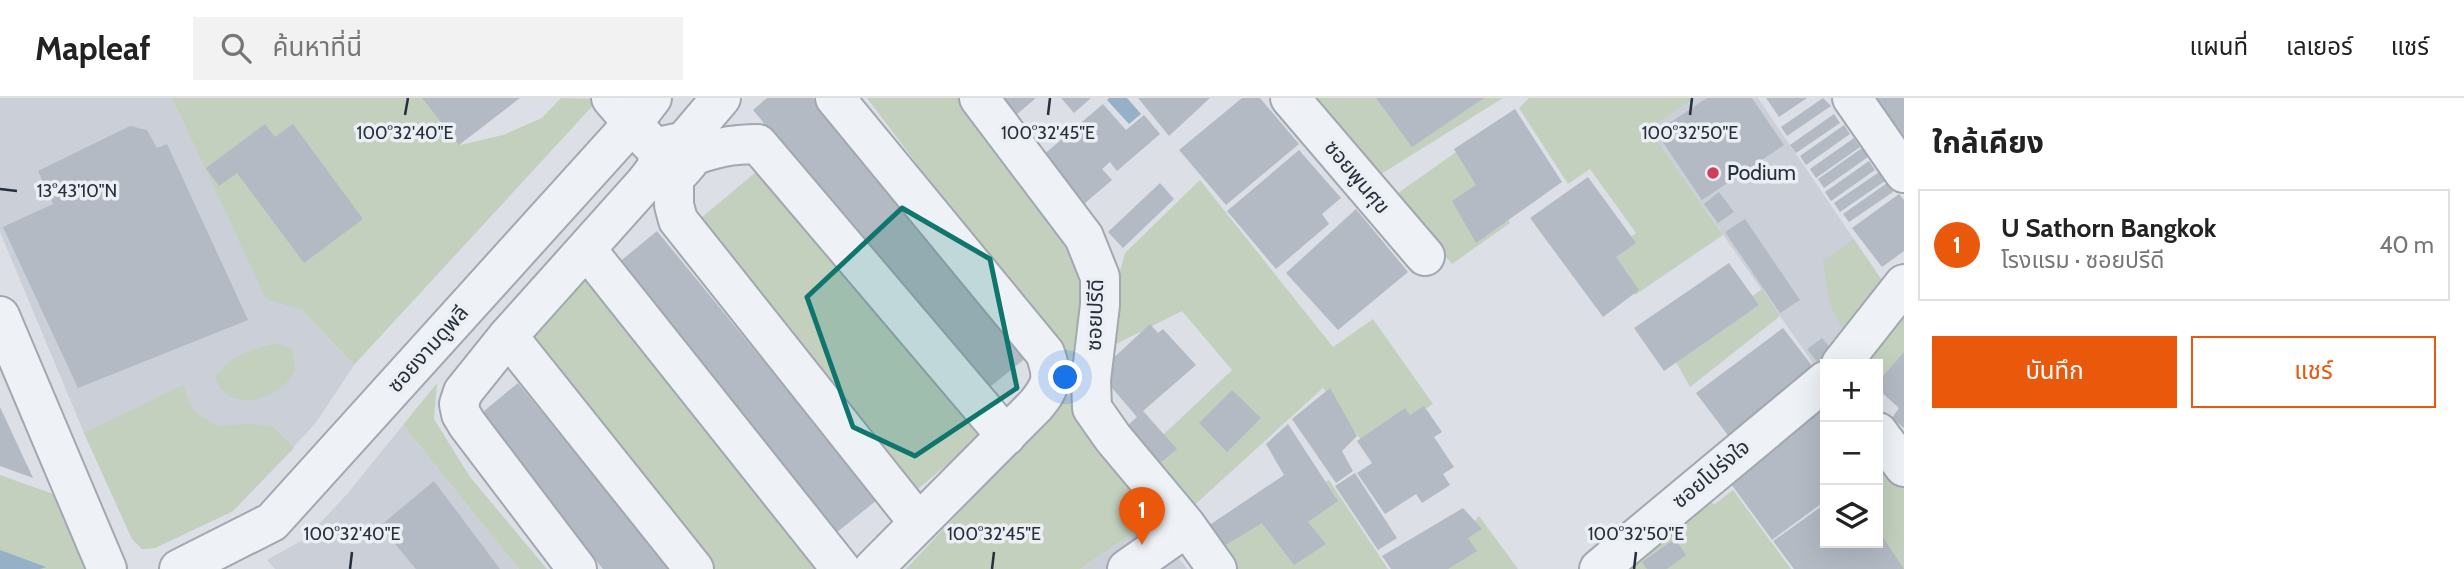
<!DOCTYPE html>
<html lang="th">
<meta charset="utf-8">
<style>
:root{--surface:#fff;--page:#f2f2f2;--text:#222;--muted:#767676;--line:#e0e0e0;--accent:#ea580c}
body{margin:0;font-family:Cabin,"Noto Sans Thai",sans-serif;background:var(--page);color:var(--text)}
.controls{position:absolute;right:21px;bottom:21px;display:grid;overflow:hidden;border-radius:0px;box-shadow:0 7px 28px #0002}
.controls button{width:63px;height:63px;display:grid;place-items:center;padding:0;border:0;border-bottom:2px solid var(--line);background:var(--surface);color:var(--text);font:35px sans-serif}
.you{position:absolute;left:1066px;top:280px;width:24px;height:24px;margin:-18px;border:5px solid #fff;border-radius:50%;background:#1a73e8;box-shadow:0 0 0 10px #1a73e833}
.badge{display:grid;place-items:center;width:46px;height:46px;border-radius:50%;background:var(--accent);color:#fff;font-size:23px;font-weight:700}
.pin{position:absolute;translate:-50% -58px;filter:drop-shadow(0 2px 4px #0008)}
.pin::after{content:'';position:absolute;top:37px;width:24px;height:21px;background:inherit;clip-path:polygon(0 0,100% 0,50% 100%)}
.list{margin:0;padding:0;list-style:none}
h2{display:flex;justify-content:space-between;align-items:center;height:91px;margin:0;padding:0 28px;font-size:30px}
h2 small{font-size:23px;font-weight:400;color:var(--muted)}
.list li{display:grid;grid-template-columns:46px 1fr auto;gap:21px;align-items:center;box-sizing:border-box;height:112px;margin:0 14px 14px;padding:0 14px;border:2px solid var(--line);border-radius:0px}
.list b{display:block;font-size:26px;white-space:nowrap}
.list p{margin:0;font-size:23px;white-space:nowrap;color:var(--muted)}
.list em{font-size:23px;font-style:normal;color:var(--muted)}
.actions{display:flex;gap:14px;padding:21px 28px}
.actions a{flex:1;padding:16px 0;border:2px solid var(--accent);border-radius:0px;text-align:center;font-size:24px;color:var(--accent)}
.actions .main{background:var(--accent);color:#fff}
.icon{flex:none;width:38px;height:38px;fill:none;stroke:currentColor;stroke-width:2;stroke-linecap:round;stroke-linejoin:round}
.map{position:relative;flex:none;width:1904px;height:471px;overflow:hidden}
header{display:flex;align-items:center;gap:42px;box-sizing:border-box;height:98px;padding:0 35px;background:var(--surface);border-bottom:2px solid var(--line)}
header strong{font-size:33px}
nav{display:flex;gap:38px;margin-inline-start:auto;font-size:24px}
.search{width:490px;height:63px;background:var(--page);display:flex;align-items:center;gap:18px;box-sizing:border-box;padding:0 24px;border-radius:0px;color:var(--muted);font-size:26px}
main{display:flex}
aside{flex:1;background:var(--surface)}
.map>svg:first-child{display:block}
.built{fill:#cacfd8}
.green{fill:#c3d0bd}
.water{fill:#96b0c7}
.building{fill:#b3bac3}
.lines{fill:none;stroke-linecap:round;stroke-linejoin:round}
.minor-casing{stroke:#a2a7b0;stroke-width:42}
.minor{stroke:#eef1f5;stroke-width:38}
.marked{fill:#0f766e;fill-opacity:0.2;stroke:#0f766e;stroke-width:5;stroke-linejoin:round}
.ticks{fill:none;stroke:#262f3c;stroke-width:2.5}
.poi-dot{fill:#cd3f5a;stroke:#ebeff4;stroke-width:2.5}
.labels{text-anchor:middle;stroke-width:7;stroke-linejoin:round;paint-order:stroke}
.poi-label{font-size:21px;fill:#262f3c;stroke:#ebeff4;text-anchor:start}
.street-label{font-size:21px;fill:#262f3c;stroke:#ebeff4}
.ticks-label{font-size:18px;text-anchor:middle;fill:#262f3c;stroke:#ebeff4;stroke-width:7;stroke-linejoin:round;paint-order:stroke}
</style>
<header>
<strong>Mapleaf</strong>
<div class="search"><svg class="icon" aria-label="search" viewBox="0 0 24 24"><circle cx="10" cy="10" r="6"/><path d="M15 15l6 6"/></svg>ค้นหาที่นี่</div>
<nav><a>แผนที่</a><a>เลเยอร์</a><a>แชร์</a></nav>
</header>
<main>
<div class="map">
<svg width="1904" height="471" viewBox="0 0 1904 471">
<rect width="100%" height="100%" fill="#dce0e6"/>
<g class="built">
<path d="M0,0H172L266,200L302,212L354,267L315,326L233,413L155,450L142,451L132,441L84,335L0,134Z"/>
<path d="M1695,0H1758L1887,190L1822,278L1649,31Z"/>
<path d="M403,327L519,471H275L267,462L305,441L348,395Z"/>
<path d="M1151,423L1187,471H1080Z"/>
</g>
<g class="green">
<path d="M172,0H422L460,47L503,37L542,20L561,0L599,1L354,267L302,212L266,201Z"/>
<path d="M867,0H964L1077,146L1093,190L1077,313L1151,423L1080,471H906L1070,296L1072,280L1041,230Z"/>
<path d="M1317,0H1503L1378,78L1313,2Z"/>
<path d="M1529,0H1695L1649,31L1723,137L1635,197L1611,152L1636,135L1590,71L1568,86L1519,10Z"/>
<path d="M1466,47L1510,125L1452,166L1394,98Z"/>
<path d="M762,69L985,335L913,395L689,130Z"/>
<path d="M1200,82L1333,249L1373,221L1433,306L1366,349L1323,290L1189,412L1145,354L1232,272L1182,213L1108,250L1114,196L1125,155Z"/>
<path d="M1854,141L1887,190L1852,241C1828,214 1828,198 1823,163Z"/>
<path d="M587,172L825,471H706L527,240Z"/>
<path d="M1762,191L1780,218L1690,289L1672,257Z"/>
<path d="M1904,204V312L1885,283L1878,285V266H1851Z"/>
<path d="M276,246L292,251C294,260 297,270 292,278C275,303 227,316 215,279C230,258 251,250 276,246Z"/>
<path d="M437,285L434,321L470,379L547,471H519L403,327Z"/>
<path d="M183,287L193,312L216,328L251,326L273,329L294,350L233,413L155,450L142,451L132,441L84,335Z"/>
<path d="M1887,359L1904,381V471H1900L1878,436V366Z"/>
<path d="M0,377L56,397L97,471H0Z"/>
<path d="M1329,382L1388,471H1231L1215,448Z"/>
<path d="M1733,392L1791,471H1620L1705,403L1715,406Z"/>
<path d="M1479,418L1518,471H1432Z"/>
</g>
<g class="water">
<path d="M1109,0H1127L1141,16L1129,26L1107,2Z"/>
<path d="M0,452L46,469L40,471H0Z"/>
</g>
<g class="building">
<path d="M422,0H520L459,47Z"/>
<path d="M767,0H813L1027,259L985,293L753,12Z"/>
<path d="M1001,0H1036L1016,17Z"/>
<path d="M1061,0H1091L1074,15Z"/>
<path d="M1138,0H1210L1169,38Z"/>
<path d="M1242,0H1260L1299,46L1226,107L1179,52Z"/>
<path d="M1376,0H1484L1412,49Z"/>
<path d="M1707,0H1752L1784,47L1702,102L1656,34Z"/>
<path d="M1766,0H1807L1779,19Z"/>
<path d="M1823,0L1831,8L1787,38L1781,29Z"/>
<path d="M1876,0H1904V45Z"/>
<path d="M1103,6L1126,32L1144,17L1160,36L1117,73L1110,64L1102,71L1112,82L1084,106L1042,58Z"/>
<path d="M1515,11L1562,84L1476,145L1452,103L1476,87L1454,51Z"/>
<path d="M1834,16L1840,25L1796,55L1790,47Z"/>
<path d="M265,26L275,39L293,26L363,121L304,165L237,75L219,88L206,70Z"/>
<path d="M1844,27L1850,36L1806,67L1800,58Z"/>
<path d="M130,28L147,32L157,50L167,46L248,222L78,290L3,129L53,106L38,73Z"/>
<path d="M1854,40L1860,49L1816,80L1810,71Z"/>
<path d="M1862,50L1868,59L1824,90L1818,81Z"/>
<path d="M1299,52L1341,100L1322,116L1329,126L1276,171L1227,113Z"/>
<path d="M1869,63L1875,72L1831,103L1825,94Z"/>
<path d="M1879,74L1885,83L1840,114L1834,105Z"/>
<path d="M1588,79L1636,145L1616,159L1639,192L1603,219L1530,120Z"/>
<path d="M1160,85L1174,101L1123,150L1108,134Z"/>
<path d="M1887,85L1893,94L1849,124L1843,116Z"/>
<path d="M1719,94L1734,114L1718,125L1704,106Z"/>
<path d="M1899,96L1904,102V153L1882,169L1852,130Z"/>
<path d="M1356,111L1408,174L1338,232L1286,175Z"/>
<path d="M1745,121L1800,202L1780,215L1725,134Z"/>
<path d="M657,133L877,402L836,435L617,166Z"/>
<path d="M1729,165L1759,207L1664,273L1634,230Z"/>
<path d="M1150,226L1158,235L1163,231L1196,267L1143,313L1177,351L1160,365L1127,328L1137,319L1106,283L1108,265Z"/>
<path d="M1783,230L1820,278L1733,344L1696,295Z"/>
<path d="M1822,240L1837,258L1822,270L1807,251Z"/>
<path d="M1904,254V330L1892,320L1899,310L1878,291V284Z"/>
<path d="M518,285L670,471H603L478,318Z"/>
<path d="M1330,290L1357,338L1342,353L1353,373L1336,385L1292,321Z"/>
<path d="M1232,292L1261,320L1227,354L1199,325Z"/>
<path d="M1825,306V403L1772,442L1726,379Z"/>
<path d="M1424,308L1442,334L1434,339L1454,369L1443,376L1450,387L1422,405L1416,396L1385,416L1357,375L1372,365L1357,343L1405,310L1410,317Z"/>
<path d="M0,309L33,380L0,368Z"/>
<path d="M1288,326L1338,403L1308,424L1326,446L1294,467L1262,425L1219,451L1205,430L1284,377L1266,346Z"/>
<path d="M1355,375L1397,440L1378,452L1335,388Z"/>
<path d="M434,383L500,471H416L380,428Z"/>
<path d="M1825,406V445H1878V432L1904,471H1794L1773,443Z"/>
<path d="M1463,410L1482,431L1468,440L1477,453L1448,471H1391L1382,458Z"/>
<path d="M1675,441L1686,457L1667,471H1647L1642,464Z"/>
</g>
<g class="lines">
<g class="minor-casing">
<g id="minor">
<path d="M611,0L649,44"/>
<path d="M835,0L1045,255C1054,280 1052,287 1036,307L873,471"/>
<path d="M979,0L1084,139L1100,179V207L1091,282L1092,310L1113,340L1185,426L1217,471"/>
<path d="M1290,0L1425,158"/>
<path d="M1852,0L1904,75"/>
<path d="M681,47L721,0"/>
<path d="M688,60C713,50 732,46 758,46L1006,338"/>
<path d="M674,76V107L678,122L918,424"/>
<path d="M587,152L841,471"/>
<path d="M0,218L107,471"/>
<path d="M508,238L694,471"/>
<path d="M1841,266L1904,186"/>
<path d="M1878,334L1904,369"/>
<path d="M179,471L272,424L632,26L652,0"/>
<path d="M577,471L467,326L461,316L459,306L463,294L508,238L645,85L658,68L657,57L662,48L676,45L688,55V65L681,73L666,75L658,68"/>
<path d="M1127,471L1187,429"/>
<path d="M1599,471L1825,283"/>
</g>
</g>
<use href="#minor" class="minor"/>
</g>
<path class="marked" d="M902,110L990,161L1017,290L915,358L853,329L807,199Z"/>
<path class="ticks" d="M405,17L408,0M1048,17L1050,0M1690,17L1692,0M0,91L17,93M350,471L352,454M992,471L994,454M1634,471L1636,454"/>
<circle class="poi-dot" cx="1713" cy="75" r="7"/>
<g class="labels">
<g class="poi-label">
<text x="1727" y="82">Podium</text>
</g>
<g class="street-label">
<text transform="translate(1357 79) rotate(50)" y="7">ซอยพูนศุข</text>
<text transform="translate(1095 217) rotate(-88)" y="7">ซอยปรีดี</text>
<text transform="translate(428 251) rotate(-48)" y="7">ซอยงามดูพลี</text>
<text transform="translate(1711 376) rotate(-40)" y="7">ซอยโปร่งใจ</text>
</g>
</g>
<g class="ticks-label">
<text x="405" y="41">100°32'40"E</text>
<text x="1048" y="41">100°32'45"E</text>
<text x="1690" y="41">100°32'50"E</text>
<text x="77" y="99">13°43'10"N</text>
<text x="352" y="442">100°32'40"E</text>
<text x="994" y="442">100°32'45"E</text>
<text x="1636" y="442">100°32'50"E</text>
</g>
</svg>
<div class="controls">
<button>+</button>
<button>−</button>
<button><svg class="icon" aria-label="layers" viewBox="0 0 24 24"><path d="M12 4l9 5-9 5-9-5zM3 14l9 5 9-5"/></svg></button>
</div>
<div class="you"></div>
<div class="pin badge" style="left:1142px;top:447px">1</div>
</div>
<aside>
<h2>ใกล้เคียง<small></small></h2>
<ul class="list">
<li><span class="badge">1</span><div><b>U Sathorn Bangkok</b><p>โรงแรม · ซอยปรีดี</p></div><em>40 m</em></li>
</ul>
<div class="actions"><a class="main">บันทึก</a><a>แชร์</a></div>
</aside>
</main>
